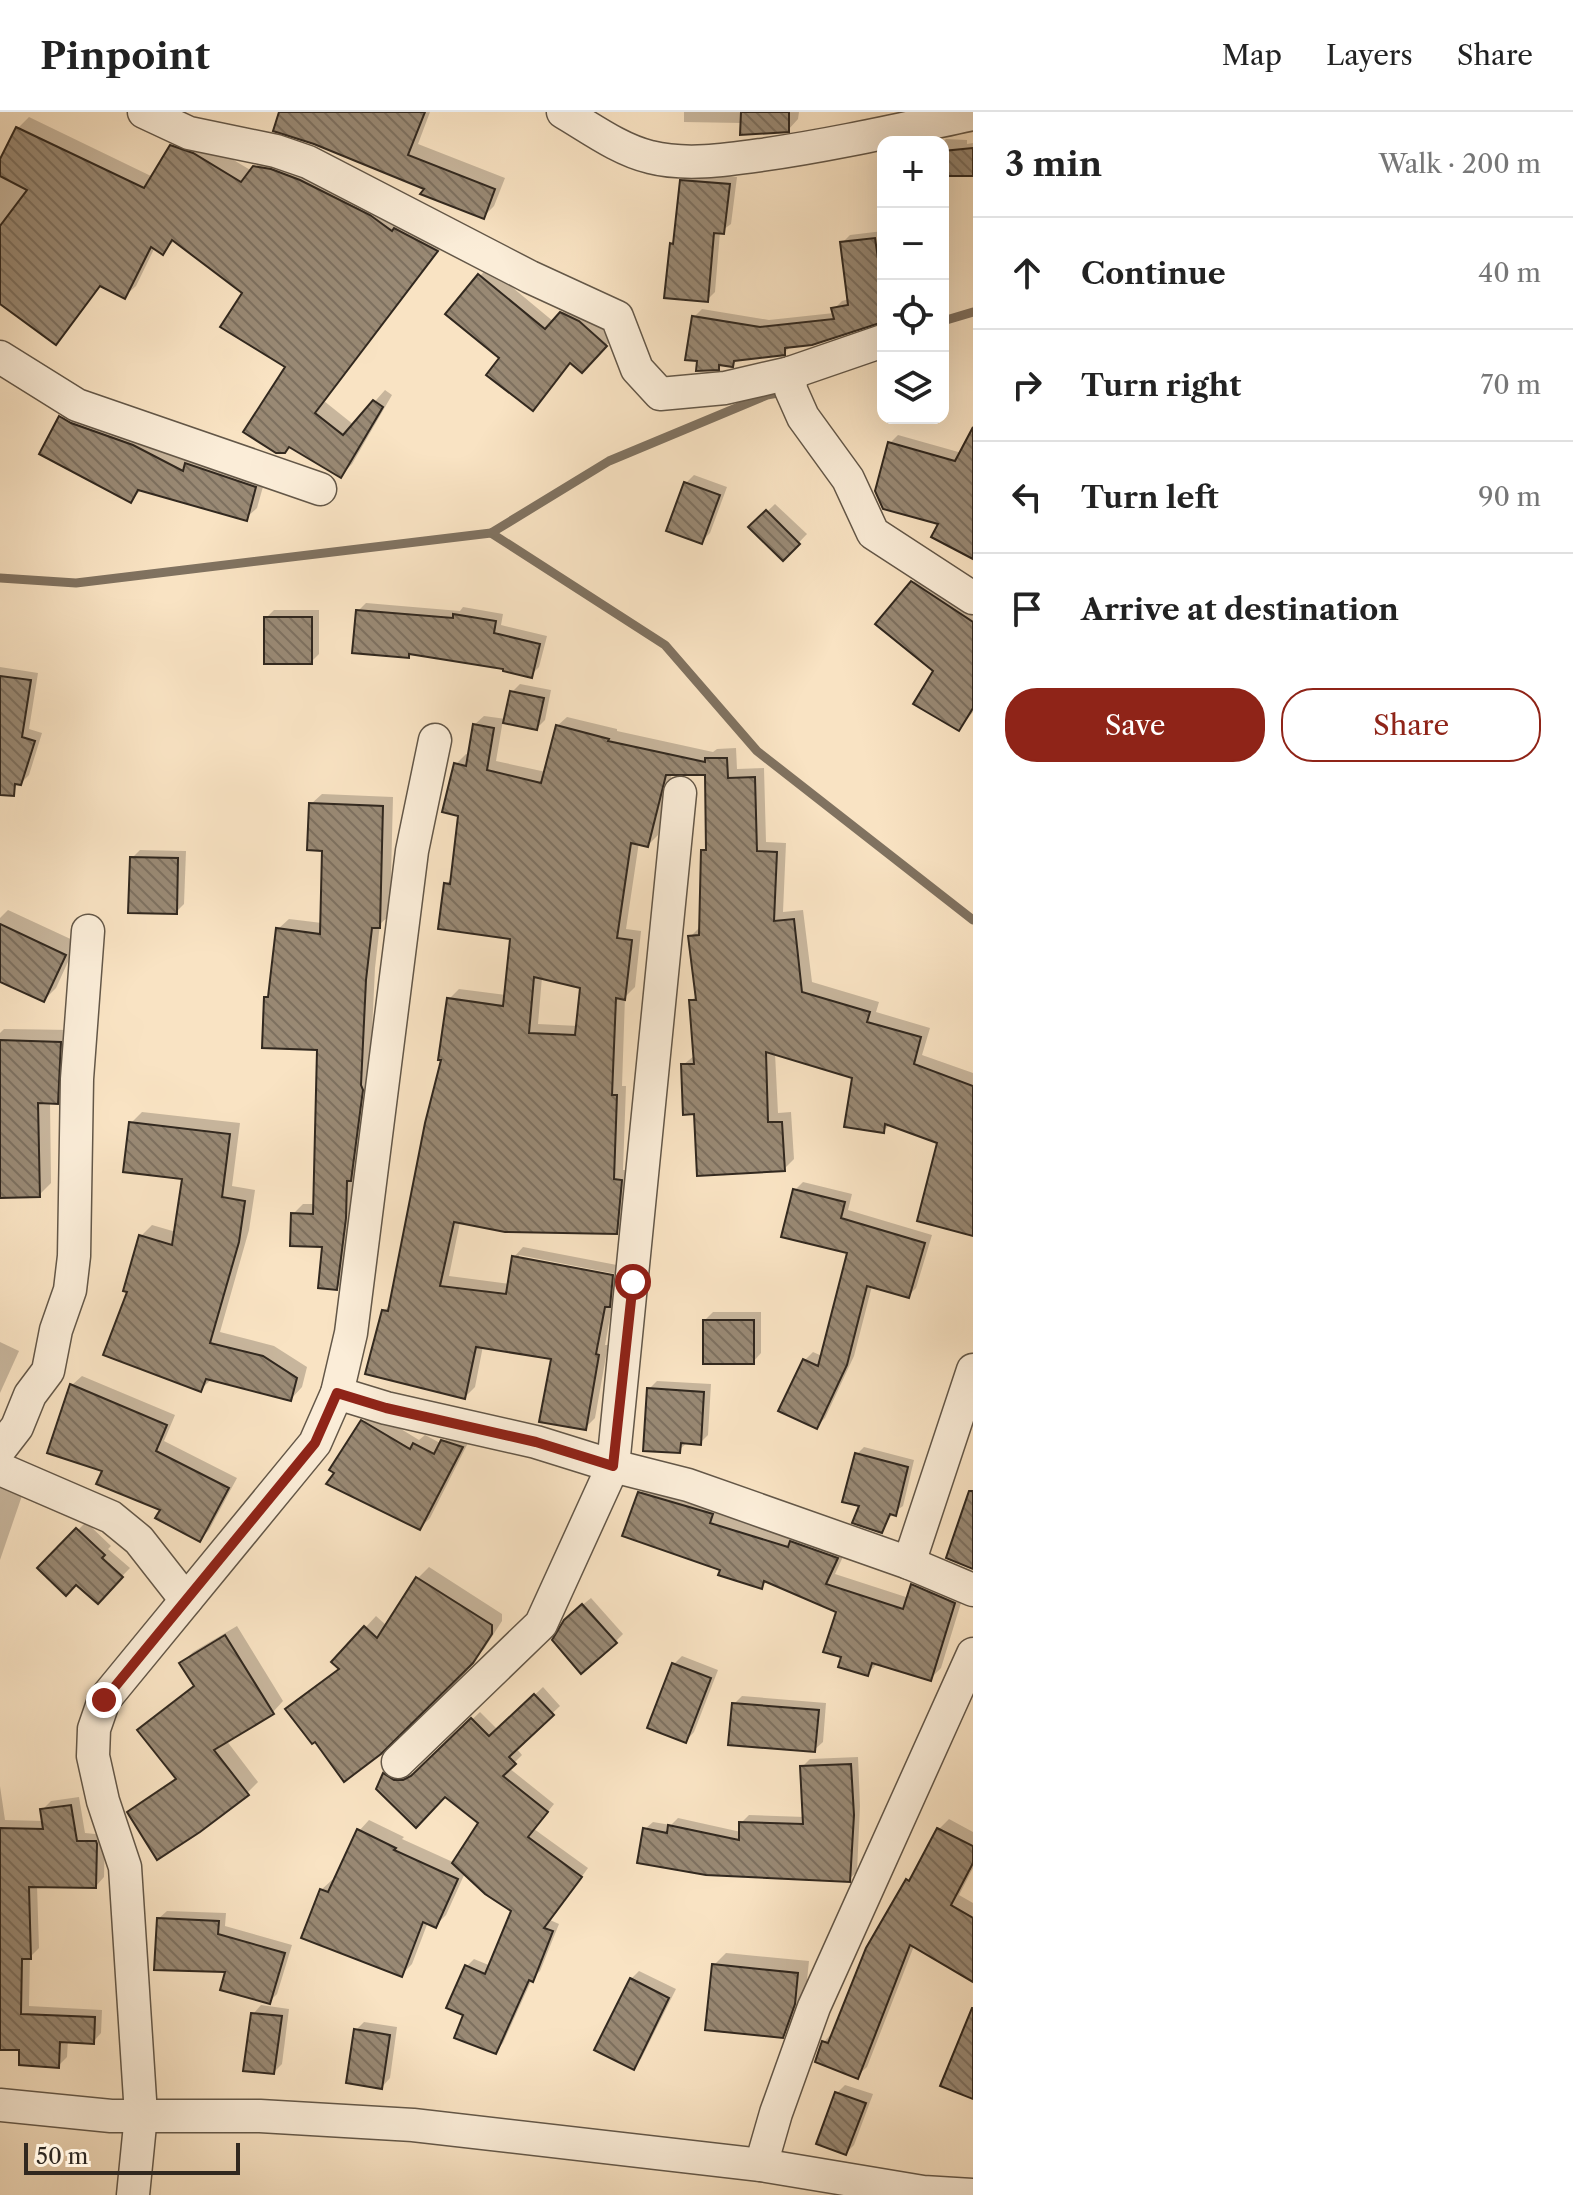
<!DOCTYPE html>
<meta charset="utf-8">
<style>
:root{--surface:#fff;--page:#f6f6f6;--text:#222;--muted:#767676;--line:#e0e0e0;--accent:#8f2418}
body{margin:0;font-family:"Libre Caslon Text",serif;background:var(--page);color:var(--text)}
.controls{position:absolute;right:24px;top:24px;display:grid;overflow:hidden;border-radius:16px;box-shadow:0 8px 32px #0002}
.controls button{width:72px;height:72px;display:grid;place-items:center;padding:0;border:0;border-bottom:2px solid var(--line);background:var(--surface);color:var(--text);font:40px sans-serif}
.scale{position:absolute;left:24px;bottom:20px;width:216px;box-sizing:border-box;padding-left:8px;border:4px solid #31281f;border-top:0;font-size:22px;line-height:28px;white-space:nowrap;color:#31281f;-webkit-text-stroke:6px #fbedd8;paint-order:stroke}
.stop{position:absolute;width:24px;height:24px;margin:-18px;border:6px solid #8f2418;border-radius:50%;background:#fff}
.stop.end{background:#8f2418;border-color:#fff;box-shadow:0 2px 8px #0008}
.list{margin:0;padding:0;list-style:none}
h2{display:flex;justify-content:space-between;align-items:center;height:104px;margin:0;padding:0 32px;font-size:34px}
h2 small{font-size:26px;font-weight:400;color:var(--muted)}
.list li{display:grid;grid-template-columns:52px 1fr auto;gap:24px;align-items:center;box-sizing:border-box;height:112px;padding:0 32px;border-top:2px solid var(--line)}
.list b{display:block;font-size:30px;white-space:nowrap}
.list em{font-size:26px;font-style:normal;color:var(--muted)}
.actions{display:flex;gap:16px;padding:24px 32px}
.actions a{flex:1;padding:18px 0;border:2px solid var(--accent);border-radius:32px;text-align:center;font-size:28px;color:var(--accent)}
.actions .main{background:var(--accent);color:#fff}
.icon{flex:none;width:44px;height:44px;fill:none;stroke:currentColor;stroke-width:2;stroke-linecap:round;stroke-linejoin:round}
.map{position:relative;flex:none;width:973px;height:2083px;overflow:hidden}
header{display:flex;align-items:center;gap:48px;box-sizing:border-box;height:112px;padding:0 40px;background:var(--surface);border-bottom:2px solid var(--line)}
header strong{font-size:38px}
nav{display:flex;gap:44px;margin-inline-start:auto;font-size:28px}
main{display:flex}
aside{flex:1;background:var(--surface)}
.map>svg:first-child{display:block}
.shadow{fill:#0003;fill-rule:evenodd}
.lines{fill:none;stroke-linecap:round;stroke-linejoin:round}
.stream{stroke:#807260;stroke-width:9}
.building{fill:url(#building-back-hatch);stroke:#31281f;stroke-width:2;fill-rule:evenodd}
.street-casing{stroke:#635748;stroke-width:35}
.street{stroke:#fbedd8;stroke-width:32}
.route{stroke:#8f2418;stroke-width:10}
</style>
<header>
<strong>Pinpoint</strong>
<nav><a>Map</a><a>Layers</a><a>Share</a></nav>
</header>
<main>
<div class="map">
<svg width="973" height="2083" viewBox="0 0 973 2083">
<defs>
<pattern id="building-back-hatch" width="6" height="6" patternUnits="userSpaceOnUse" patternTransform="scale(2)"><rect width="6" height="6" fill="#998974"/><path d="M-1 5l2 2M0 0l6 6M5-1l2 2" fill="none" stroke="#7d705f"/></pattern>
</defs>
<rect width="100%" height="100%" fill="#f9e3c3"/>
<filter id="stains"><feTurbulence type="fractalNoise" baseFrequency=".0025" numOctaves="4"/><feColorMatrix values="0 0 0 0 .2 0 0 0 0 .09 0 0 0 0 .02 0 0 0 .5 -.17"/></filter>
<radialGradient id="worn" r=".72"><stop offset=".6" stop-color="#630" stop-opacity="0"/><stop offset="1" stop-color="#630" stop-opacity=".3"/></radialGradient>
<g class="shadow">
<path d="M281,0H430L418,32L505,66L494,94L483,105L427,76L315,30Z"/>
<path d="M684,0H799L798,7L788,18L742,11L684,10Z"/>
<path d="M29,5L153,65L172,34L183,23L205,31L252,59L266,44L447,127L324,289L354,313L385,278L392,283L352,352L341,363L290,334L288,254L244,180L175,128L163,140L155,135L136,174L125,184L101,173L56,231L0,190V52L18,16Z"/>
<path d="M946,27L967,28V32L973,31V62H943V30Z"/>
<path d="M690,61L737,65L731,112L720,120L715,180L707,188L672,132L676,128L682,69Z"/>
<path d="M883,119V209L792,233L785,240L739,246L732,253L722,251L718,256L694,205L702,197L769,208L834,201V197L842,189L849,187L842,131L850,123Z"/>
<path d="M488,155L554,210L570,193L587,201L614,225L582,259L571,249L502,246L448,201Z"/>
<path d="M72,295L266,364L257,396L246,406L141,378L130,389L61,306Z"/>
<path d="M898,323L962,341L973,326V446L941,411L890,331Z"/>
<path d="M694,363L727,375L710,421L702,429L686,371Z"/>
<path d="M775,392L807,422L783,447L751,415Z"/>
<path d="M923,459L973,491V600L959,617L935,559L878,511Z"/>
<path d="M366,491L460,499L463,495L503,502L501,513L547,524L539,555L531,563L506,555L411,540L408,544L358,499Z"/>
<path d="M274,498H319V542L311,550L266,506Z"/>
<path d="M0,555L38,561L29,617L42,621L29,663L21,671L0,665Z"/>
<path d="M520,572L551,578L545,608L537,616L503,608L496,649L546,660L557,614L567,605L617,617V619L713,640L717,637L736,636L737,657L764,656L766,730L786,731L783,800L803,798L812,870L879,890L876,900L930,916L922,943L973,961V1122L939,1030L891,1012L883,1019L854,964L775,941L778,1001L791,1000L794,1047L784,1057L696,1000L683,953L695,943L691,889L697,883L690,825L701,814L703,739L708,733L707,661H672L658,723L648,733L639,730L626,817L641,819L635,875L625,885L622,974H626L623,1058H631L626,1110L616,1120L460,1110L449,1164L510,1172L514,1145L523,1135L622,1154L621,1163L519,1143V1148L621,1167L619,1183L613,1189L605,1233H608L595,1306L585,1316L553,1245L483,1234L475,1275L465,1285L384,1199L392,1191L443,946L449,887L459,877L506,883L513,825L446,772L453,765L460,702L456,652L466,642L470,643L474,613L484,604L506,607L512,580ZM542,865L582,875L578,914L538,912Z"/>
<path d="M322,682L393,685L390,803L380,812L375,856L370,962L347,1165L337,1176L324,1134L293,1102L303,1092H316L319,937L266,886L271,882L278,817L289,807L322,811L324,737L311,692Z"/>
<path d="M140,738L186,739L184,792L176,800L132,746Z"/>
<path d="M8,798L77,830L56,876L44,888L0,868V806Z"/>
<path d="M4,917L72,918L69,977L57,990H50L51,1071L39,1083L0,1084V921Z"/>
<path d="M142,1000L240,1011L232,1074L255,1078L249,1118L220,1220L274,1234L307,1255L302,1275L291,1287L212,1267L201,1277L129,1178L141,1124L152,1113L176,1120L184,1065L131,1011Z"/>
<path d="M803,1070L852,1082L848,1098L932,1123L916,1176L908,1184L872,1174L854,1244L825,1306L817,1314L805,1248L813,1240L822,1244L849,1139L795,1078Z"/>
<path d="M713,1200H761V1241L753,1250L705,1208Z"/>
<path d="M0,1230L19,1239L0,1281Z"/>
<path d="M82,1264L175,1303L164,1329L237,1366L209,1418L200,1428L162,1397L105,1358L72,1273Z"/>
<path d="M657,1269L711,1272L708,1323L700,1331L688,1330L679,1338L649,1277Z"/>
<path d="M373,1300L419,1328L425,1323L442,1332L453,1319L471,1325L430,1406L420,1416L363,1310Z"/>
<path d="M864,1335L914,1348L903,1394L893,1401L881,1419L861,1393L857,1342Z"/>
<path d="M0,1363L26,1372L0,1448Z"/>
<path d="M650,1371L722,1392L719,1401L797,1425L847,1436L835,1462L909,1486L912,1473L922,1463L964,1481L941,1556L931,1566L878,1551L867,1562L844,1544L838,1499L768,1468L761,1475L722,1457L640,1381Z"/>
<path d="M86,1410L111,1434L108,1437L130,1456L98,1489L76,1470L40,1456Z"/>
<path d="M429,1455L502,1502V1509L484,1537L380,1641L315,1627L288,1598L340,1556L334,1550L376,1504L387,1514L418,1466Z"/>
<path d="M591,1486L623,1522L615,1530L574,1500Z"/>
<path d="M237,1514L283,1589L273,1600L226,1628L258,1670L247,1681L129,1700L140,1690L177,1665L151,1607L195,1573L182,1551L193,1540Z"/>
<path d="M682,1544L718,1558L694,1620L686,1629L674,1552Z"/>
<path d="M543,1575L560,1594L516,1636L522,1643L509,1656L554,1692L534,1717L588,1756L550,1808L559,1812L540,1859L532,1867L503,1931L496,1939L465,1902L467,1854L474,1847L491,1854L513,1798L465,1761L446,1803L436,1813L428,1810L412,1852L402,1862L321,1778L332,1768L335,1770L359,1719L369,1708L404,1725L402,1727L455,1751L481,1711L445,1682L416,1713L385,1662L392,1655L402,1661H413L421,1657L480,1600L498,1618Z"/>
<path d="M742,1584L826,1591L823,1630L814,1638L734,1592Z"/>
<path d="M858,1645L860,1694L857,1760L849,1767L645,1717L653,1710L671,1713L678,1706L741,1720V1711L749,1703L805,1705L802,1655L810,1647Z"/>
<path d="M0,1674L5,1708L44,1709L42,1698L51,1689L79,1685L85,1721L105,1723L104,1765L96,1774L37,1773L39,1836L30,1845L29,1894L102,1898L101,1921L93,1930L68,1928L67,1945L58,1954L23,1913L0,1912Z"/>
<path d="M949,1707L973,1720V1756L959,1783L973,1791V1869L914,1834L867,1955L857,1964L824,1930L833,1920L908,1768L916,1760L939,1717Z"/>
<path d="M167,1799L226,1801L225,1814L292,1833L277,1882L269,1890L158,1807Z"/>
<path d="M726,1841L809,1849L806,1878L794,1911L782,1924L714,1853Z"/>
<path d="M639,1859L676,1877L641,1947L633,1955L631,1867Z"/>
<path d="M261,1893L289,1897L282,1952L274,1960L253,1902Z"/>
<path d="M364,1910L397,1915L390,1966L382,1975L356,1918Z"/>
<path d="M845,1973L873,1982L854,2033L846,2041L818,2031L837,1981Z"/>
</g>
<g class="lines">
<g class="stream">
<path d="M943,209L973,200"/>
<path d="M491,421L665,533L757,639L973,808"/>
<path d="M0,466L76,471L491,421L609,349L767,283L788,279"/>
</g>
</g>
<g class="building">
<path d="M279,0H425L408,43L495,77L484,107L420,82L424,77L314,32L273,19Z"/>
<path d="M741,0H789V20L740,23Z"/>
<path d="M16,15L144,76L170,33L193,41L241,70L253,54L271,57L300,68L370,103L392,119L394,116L438,139L315,301L343,323L373,288L383,295L341,366L289,335L285,341H276L243,320L285,255L220,215L242,181L172,128L163,143L151,135L125,187L100,174L56,233L0,192V114L27,78L0,64V47Z"/>
<path d="M973,36V64H943V39Z"/>
<path d="M680,68L730,72L724,122L714,121L708,190L664,186L670,131L673,132Z"/>
<path d="M875,126L883,181V210L812,233L785,236V243L734,249L733,255L719,253V258L696,259L697,249L685,248L692,204L760,215L834,207L831,196L848,193L840,130Z"/>
<path d="M478,162L545,217L560,200L579,209L607,234L582,261L570,251L533,299L486,263L499,246L445,202Z"/>
<path d="M59,304L71,311L133,333L183,359L185,351L256,375L247,409L138,378L131,391L39,342Z"/>
<path d="M973,315V447L931,425L938,412L883,397L875,379L888,330L955,349Z"/>
<path d="M684,370L720,383L702,432L666,419Z"/>
<path d="M766,398L800,432L783,449L748,415Z"/>
<path d="M911,469L973,510V596L959,619L913,592L933,559L875,512Z"/>
<path d="M356,498L453,506V502L496,509L494,521L540,532L532,566L503,559V557L409,542V546L352,541Z"/>
<rect x="264" y="505" width="48" height="47"/>
<path d="M0,564L31,568L22,625L35,629L21,673L15,672L14,684L0,683Z"/>
<path d="M510,579L544,586L537,618L503,611Z"/>
<path d="M473,612L494,616L487,658L541,671L556,613L609,627L608,629L705,650V646H727L728,666L755,665L757,739L777,740L774,809L794,807L802,880L870,900L867,910L921,925L914,952L973,974V1124L917,1109L937,1031L885,1012L884,1021L844,1015L852,966L766,940L768,1010H782L785,1059L697,1064L694,1002L683,1003L681,952H694L689,888H696L688,824L699,823L701,738H706L705,663H666L648,735L631,731L617,826L632,828L625,888L616,886L612,983H617L614,1067L622,1068L617,1122L505,1120L454,1110L440,1174L506,1182L512,1144L613,1163L610,1195H605L596,1242L599,1243L586,1318L539,1310L551,1247L476,1235L465,1287L365,1262L382,1198L388,1199L425,1011L441,948H438L447,886L503,894L510,827L438,817L444,771L450,772L458,704L442,700L454,651L466,654ZM534,865L580,876L575,923L529,921Z"/>
<path d="M309,691L383,694L380,816H372L366,868L361,973L363,978L351,1069H347L346,1106L337,1178L318,1176L322,1135L290,1134L291,1101L313,1102L317,938L262,936L264,885H268L276,816L320,822L322,739L307,738Z"/>
<path d="M130,745L178,746L177,802L128,801Z"/>
<path d="M0,812L66,843L44,890L0,870Z"/>
<path d="M0,928L61,930L58,992L38,991L40,1085L0,1086Z"/>
<path d="M129,1010L230,1022L222,1085L245,1089L239,1130L210,1231L263,1244L297,1266L291,1289L206,1267L201,1280L103,1243L127,1180L123,1179L139,1123L172,1133L182,1067L123,1060Z"/>
<path d="M793,1077L845,1090L841,1106L925,1131L909,1186L867,1174L847,1253L817,1317L778,1299L803,1247L818,1254L847,1141L781,1125Z"/>
<rect x="703" y="1208" width="51" height="44"/>
<path d="M70,1272L167,1313L156,1339L229,1376L200,1430L155,1406L160,1398L96,1372L102,1359L47,1341Z"/>
<path d="M647,1276L704,1280L701,1333L681,1331L680,1341L643,1339Z"/>
<path d="M361,1308L410,1337L413,1331L434,1342L441,1328L463,1335L420,1418L326,1372L334,1361L329,1358Z"/>
<path d="M855,1341L908,1355L896,1404L890,1402L882,1421L852,1411L859,1394L842,1390Z"/>
<path d="M969,1379H973V1457L946,1446Z"/>
<path d="M638,1380L713,1402L710,1411L788,1435L790,1429L838,1446L826,1472L903,1497L911,1472L955,1491L931,1569L872,1551L868,1564L838,1555L841,1545L823,1540L836,1500L764,1469L762,1477L718,1463L720,1458L622,1424Z"/>
<path d="M76,1416L105,1443L102,1446L123,1465L98,1492L76,1473L66,1484L37,1456Z"/>
<path d="M416,1465L492,1513V1522L473,1551L381,1642L344,1670L315,1630L312,1632L285,1597L339,1557L331,1550L364,1514L377,1526Z"/>
<path d="M582,1492L617,1531L581,1562L552,1528L564,1508Z"/>
<path d="M225,1523L274,1602L214,1638L249,1683L200,1720L157,1748L127,1700L176,1667L137,1618L194,1574L179,1551Z"/>
<path d="M672,1551L711,1566L686,1631L647,1616Z"/>
<path d="M534,1582L554,1603L509,1645L516,1652L503,1664L548,1700L528,1725L582,1765L544,1816L553,1819L533,1870L529,1868L496,1942L454,1926L463,1903L446,1896L465,1853L485,1862L511,1799L485,1782L452,1751L478,1711L445,1685L416,1716L376,1677L383,1661L394,1668H403L411,1664L471,1606L489,1624Z"/>
<path d="M732,1591L819,1598L815,1640L728,1633Z"/>
<path d="M851,1652L854,1703L850,1770L706,1763L637,1751L643,1716L667,1721L668,1713L739,1728V1710L803,1712L800,1654Z"/>
<path d="M71,1693L77,1729H96L97,1732L96,1776L29,1775L31,1847H22L21,1902L95,1905L94,1932L60,1930L59,1956L19,1953V1938H0V1716L43,1717L40,1697Z"/>
<path d="M937,1716L973,1734V1751L951,1793L973,1806V1870L910,1833L858,1967L815,1950L822,1929L828,1931L866,1836L906,1767L909,1769Z"/>
<path d="M357,1717L396,1736L394,1738L458,1767L436,1816L423,1810L402,1865L301,1826L320,1777L328,1780Z"/>
<path d="M157,1806L219,1809L218,1822L285,1841L270,1892L220,1878L225,1860L154,1858Z"/>
<path d="M712,1852L798,1861L795,1892L783,1926L705,1918Z"/>
<path d="M630,1866L669,1886L634,1958L594,1938Z"/>
<path d="M972,1896H973V1987L940,1974Z"/>
<path d="M251,1901L282,1904L274,1962L243,1959Z"/>
<path d="M354,1917L390,1923L382,1977L346,1971Z"/>
<path d="M835,1980L866,1991L846,2043L816,2032Z"/>
</g>
<g class="lines">
<g class="street-casing">
<g id="street">
<path d="M144,0L189,21L276,39L308,50L530,165L617,205L637,257L660,282L725,276L790,261L883,229"/>
<path d="M563,0C590,16 620,38 650,45C685,54 726,48 761,43C832,33 902,17 973,2"/>
<path d="M0,245L77,293L320,377"/>
<path d="M790,261L791,278L803,305L848,367L873,421L973,486"/>
<path d="M337,1281L386,1296L536,1330L613,1354L688,1373L909,1451L973,1478"/>
<path d="M0,1337L17,1315L30,1283L48,1259L56,1218L70,1178L74,1144L77,967L88,819"/>
<path d="M0,1357L111,1405L139,1428L186,1488"/>
<path d="M909,1451L973,1258"/>
<path d="M398,1650L541,1512L613,1354L680,681"/>
<path d="M0,1993L111,2004H260L413,2013L761,2053L923,2080L973,2083"/>
<path d="M761,2053L776,2001L814,1895L973,1542"/>
<path d="M133,2083L141,2003L125,1755L103,1689L93,1644L94,1617L104,1588L315,1331L337,1281L351,1221L412,739L435,628"/>
</g>
</g>
<use href="#street" class="street"/>
</g>
<g class="lines">
<path class="route" d="M104,1588L315,1331L337,1281L386,1296L536,1330L613,1354L633,1170"/>
</g>
<rect width="100%" height="100%" filter="url(#stains)"/>
<rect width="100%" height="100%" fill="url(#worn)"/>
</svg>
<div class="controls">
<button>+</button>
<button>−</button>
<button><svg class="icon" aria-label="locate" viewBox="0 0 24 24"><circle cx="12" cy="12" r="6"/><path d="M12 2v4M12 18v4M2 12h4M18 12h4"/></svg></button>
<button><svg class="icon" aria-label="layers" viewBox="0 0 24 24"><path d="M12 4l9 5-9 5-9-5zM3 14l9 5 9-5"/></svg></button>
</div>
<div class="scale">50 m</div>
<div class="stop" style="left:633px;top:1170px"></div>
<div class="stop end" style="left:104px;top:1588px"></div>
</div>
<aside>
<h2>3 min<small>Walk · 200 m</small></h2>
<ul class="list">
<li><svg class="icon" aria-label="ahead" viewBox="0 0 24 24"><path d="M12 20V5M6 11l6-6 6 6"/></svg><div><b>Continue</b></div><em>40 m</em></li>
<li><svg class="icon" aria-label="right" viewBox="0 0 24 24"><path d="M7 20v-9h11M14 6l5 5-5 5"/></svg><div><b>Turn right</b></div><em>70 m</em></li>
<li><svg class="icon" aria-label="left" viewBox="0 0 24 24"><path d="M17 20v-9H6M10 6l-5 5 5 5"/></svg><div><b>Turn left</b></div><em>90 m</em></li>
<li><svg class="icon" aria-label="arrive" viewBox="0 0 24 24"><path d="M6 21V4h12l-3 4 3 4H6"/></svg><div><b>Arrive at destination</b></div></li>
</ul>
<div class="actions"><a class="main">Save</a><a>Share</a></div>
</aside>
</main>
